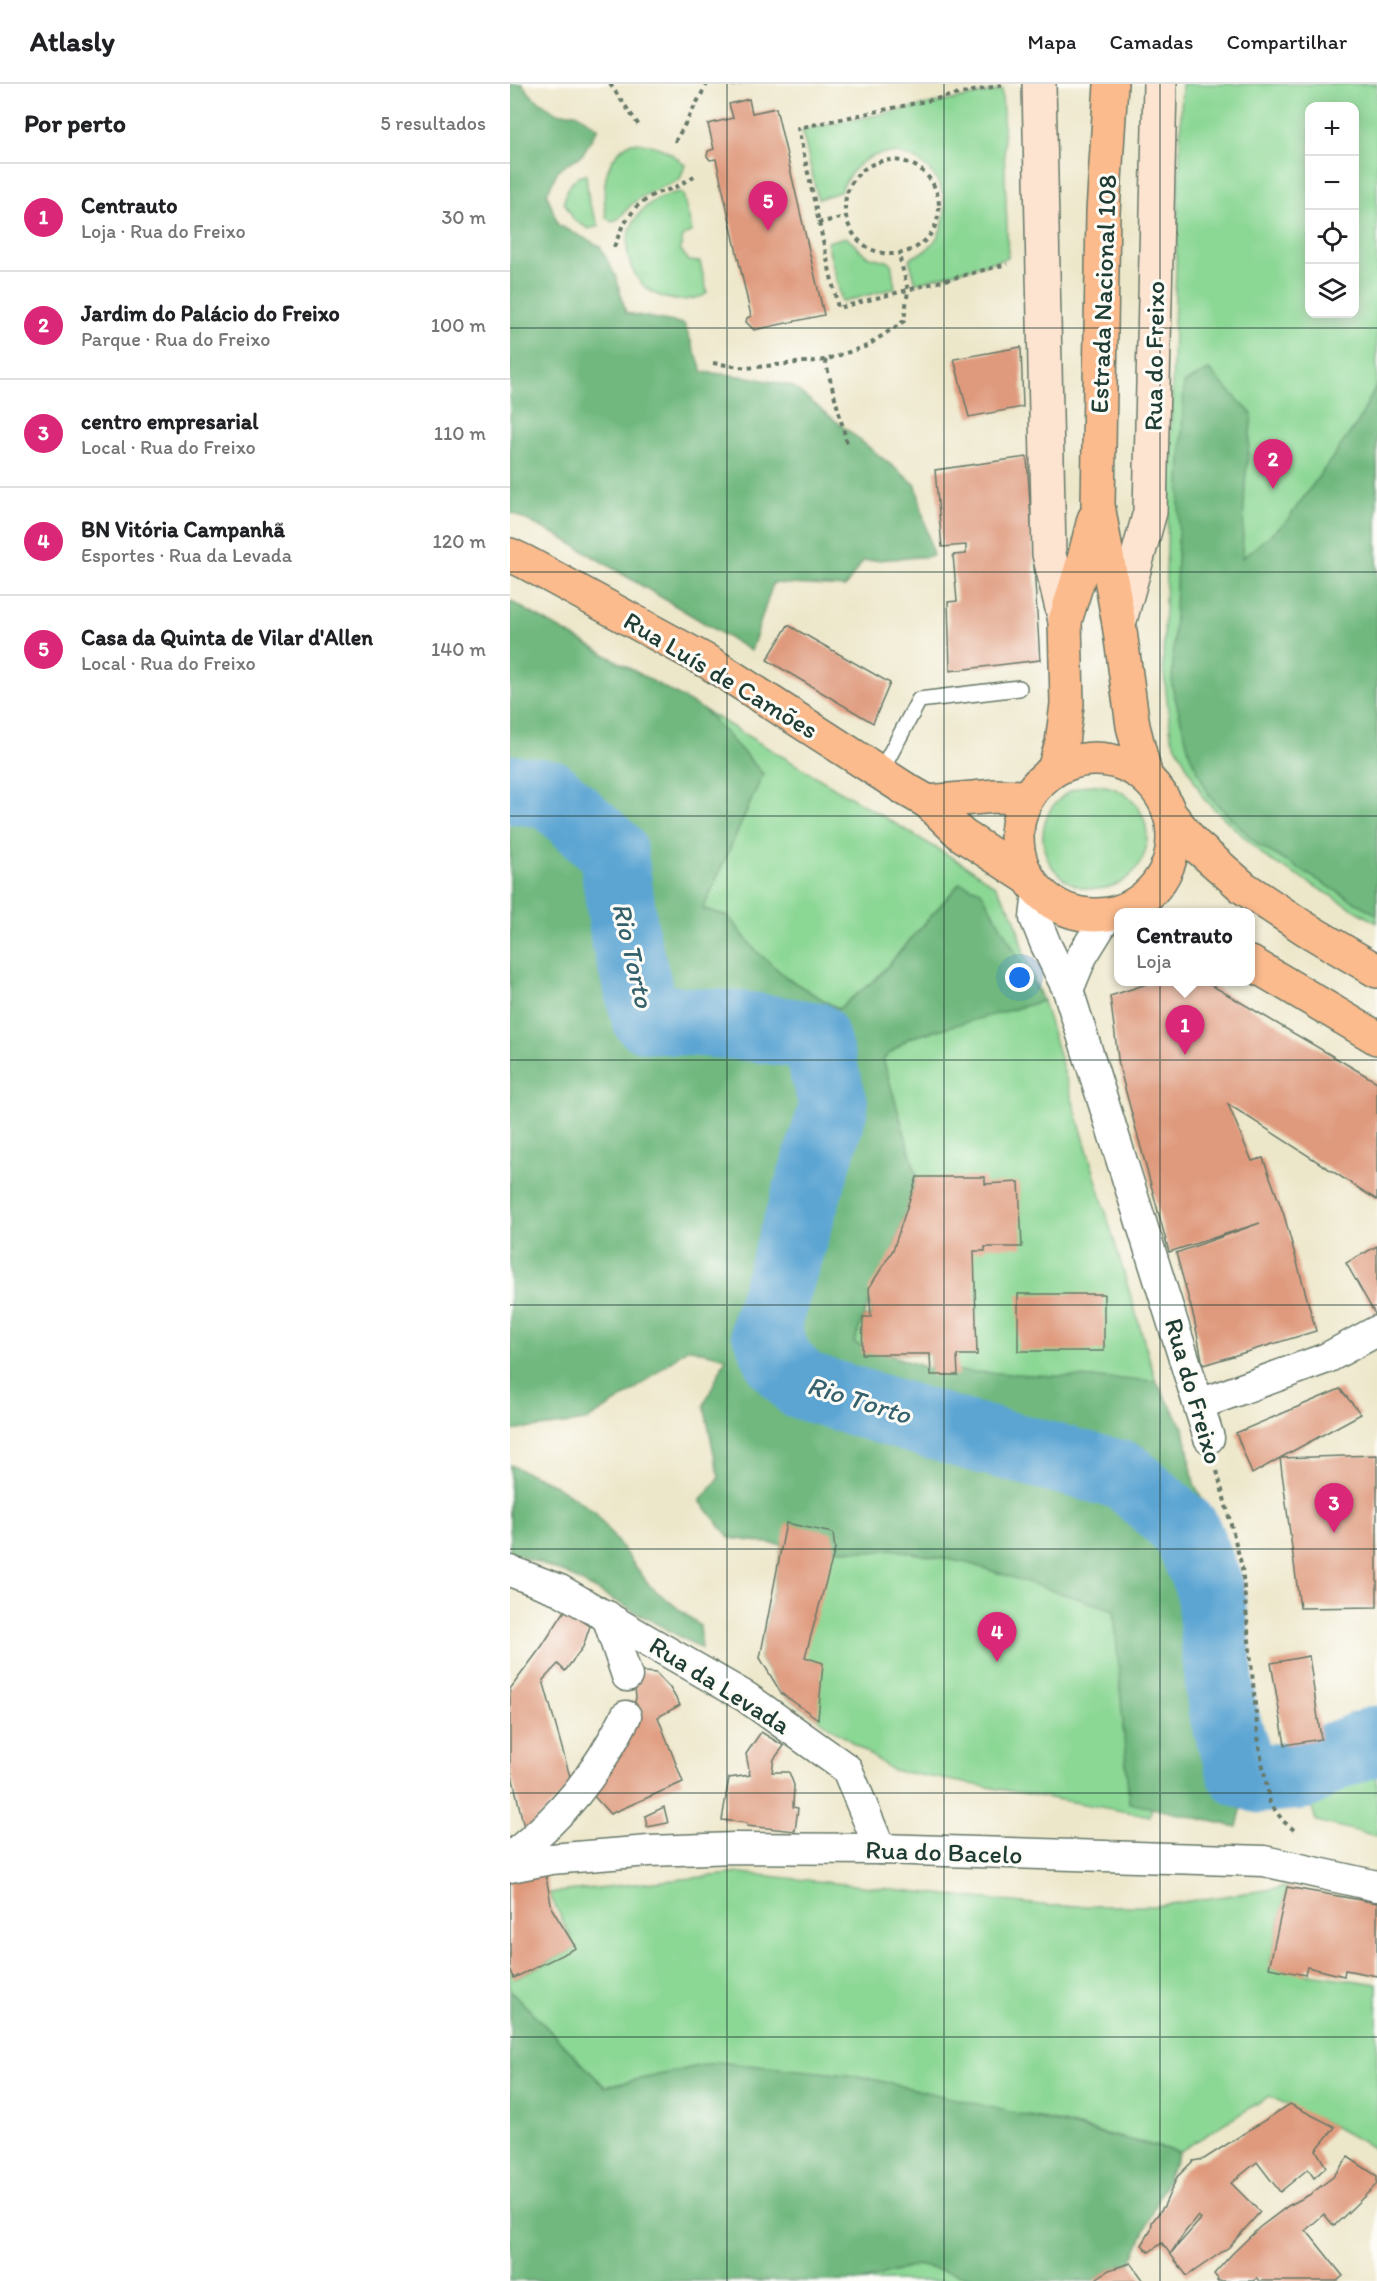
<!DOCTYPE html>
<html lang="pt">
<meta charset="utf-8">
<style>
:root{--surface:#fff;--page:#f6f6f6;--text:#202124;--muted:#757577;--line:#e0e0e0;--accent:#db2777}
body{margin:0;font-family:Itim,sans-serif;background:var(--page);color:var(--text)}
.controls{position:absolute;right:18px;top:18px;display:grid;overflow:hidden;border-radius:12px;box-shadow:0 3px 15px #0003}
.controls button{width:54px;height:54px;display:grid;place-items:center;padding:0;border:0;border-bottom:2px solid var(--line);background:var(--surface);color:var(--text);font:30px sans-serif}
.you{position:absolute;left:510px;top:894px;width:21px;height:21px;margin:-15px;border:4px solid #fff;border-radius:50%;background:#1a73e8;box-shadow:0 0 0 9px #1a73e833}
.badge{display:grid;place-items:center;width:39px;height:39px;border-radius:50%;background:var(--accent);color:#fff;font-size:20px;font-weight:700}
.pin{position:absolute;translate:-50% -50px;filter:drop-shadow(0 2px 3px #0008)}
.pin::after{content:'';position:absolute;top:32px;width:21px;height:18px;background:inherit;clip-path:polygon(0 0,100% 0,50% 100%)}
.popup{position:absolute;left:604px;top:824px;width:141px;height:78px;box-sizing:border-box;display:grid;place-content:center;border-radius:12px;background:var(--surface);filter:drop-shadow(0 2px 4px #0005);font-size:20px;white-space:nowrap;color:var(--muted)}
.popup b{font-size:22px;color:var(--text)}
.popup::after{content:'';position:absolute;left:50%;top:100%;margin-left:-12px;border:12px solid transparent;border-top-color:var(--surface)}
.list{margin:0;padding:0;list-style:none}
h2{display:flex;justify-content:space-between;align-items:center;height:78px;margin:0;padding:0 24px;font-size:26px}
h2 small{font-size:20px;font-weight:400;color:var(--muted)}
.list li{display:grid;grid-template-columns:39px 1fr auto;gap:18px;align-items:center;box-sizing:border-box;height:108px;padding:0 24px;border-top:2px solid var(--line)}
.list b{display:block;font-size:22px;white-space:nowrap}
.list p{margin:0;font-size:20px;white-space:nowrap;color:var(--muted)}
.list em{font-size:20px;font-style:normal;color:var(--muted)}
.icon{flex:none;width:33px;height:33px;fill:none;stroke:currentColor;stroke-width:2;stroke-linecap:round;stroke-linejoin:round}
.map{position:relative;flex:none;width:867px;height:2197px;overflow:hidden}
header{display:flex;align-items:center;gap:36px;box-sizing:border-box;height:84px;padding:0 30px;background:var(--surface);border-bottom:2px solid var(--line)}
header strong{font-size:28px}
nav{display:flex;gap:33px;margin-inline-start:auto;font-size:21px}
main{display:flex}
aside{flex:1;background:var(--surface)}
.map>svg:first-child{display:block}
.green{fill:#8bd794;stroke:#558a64;stroke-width:1.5;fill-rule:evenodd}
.forest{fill:#70b87e;stroke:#487a59;stroke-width:1.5}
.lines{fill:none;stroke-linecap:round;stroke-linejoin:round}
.river{stroke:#5ba5d3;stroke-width:69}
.building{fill:#df9a7d;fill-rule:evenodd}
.lane-casing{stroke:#677868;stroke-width:18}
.street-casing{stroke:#677868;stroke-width:33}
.secondary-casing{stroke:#677868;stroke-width:36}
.primary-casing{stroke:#677868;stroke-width:36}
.path{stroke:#677868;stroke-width:4;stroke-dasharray:4.5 4.5;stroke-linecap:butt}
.lane{stroke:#fff;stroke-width:15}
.street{stroke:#fff;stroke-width:30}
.secondary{stroke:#fde4d1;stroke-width:33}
.primary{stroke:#fbbb8d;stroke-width:33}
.grid{fill:none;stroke:#1f3d34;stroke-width:1.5;stroke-opacity:0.55}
.labels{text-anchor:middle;stroke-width:6;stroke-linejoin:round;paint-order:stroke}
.street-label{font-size:26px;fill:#1f3d34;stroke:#fdfcf7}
.water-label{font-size:27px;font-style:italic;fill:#34616c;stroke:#fdfcf7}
</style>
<header>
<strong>Atlasly</strong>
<nav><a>Mapa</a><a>Camadas</a><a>Compartilhar</a></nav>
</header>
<main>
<aside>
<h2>Por perto<small>5 resultados</small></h2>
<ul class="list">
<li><span class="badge">1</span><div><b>Centrauto</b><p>Loja · Rua do Freixo</p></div><em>30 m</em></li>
<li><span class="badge">2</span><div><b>Jardim do Palácio do Freixo</b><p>Parque · Rua do Freixo</p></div><em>100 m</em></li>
<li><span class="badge">3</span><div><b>centro empresarial</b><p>Local · Rua do Freixo</p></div><em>110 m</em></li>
<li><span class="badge">4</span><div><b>BN Vitória Campanhã</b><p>Esportes · Rua da Levada</p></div><em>120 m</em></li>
<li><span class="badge">5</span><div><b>Casa da Quinta de Vilar d'Allen</b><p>Local · Rua do Freixo</p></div><em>140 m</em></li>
</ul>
</aside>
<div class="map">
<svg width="867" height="2197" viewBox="0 0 867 2197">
<rect width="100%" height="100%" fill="#fdfcf7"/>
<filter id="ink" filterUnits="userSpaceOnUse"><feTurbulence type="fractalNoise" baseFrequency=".0167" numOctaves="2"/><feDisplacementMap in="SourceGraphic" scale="12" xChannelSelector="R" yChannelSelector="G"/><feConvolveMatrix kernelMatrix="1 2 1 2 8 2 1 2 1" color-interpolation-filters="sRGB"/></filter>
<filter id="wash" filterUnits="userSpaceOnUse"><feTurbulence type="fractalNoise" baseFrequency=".008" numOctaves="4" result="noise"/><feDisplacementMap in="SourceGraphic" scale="24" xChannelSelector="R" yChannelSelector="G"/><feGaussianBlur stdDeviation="1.35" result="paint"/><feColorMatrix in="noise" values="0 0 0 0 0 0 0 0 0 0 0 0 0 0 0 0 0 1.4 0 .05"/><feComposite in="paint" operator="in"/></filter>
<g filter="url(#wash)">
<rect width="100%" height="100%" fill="#ede7ca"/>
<g class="green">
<path d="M672,0H867V839L755,773L694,715L661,652L653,581ZM800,22H844V230H800Z"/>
<path d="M492,6L498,174L406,199L399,175C405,172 411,169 416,166C426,158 432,146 434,134C442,89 392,51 352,78C341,86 336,96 330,108L308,115L292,46Z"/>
<path d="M120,59C141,58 160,66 175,81L170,95C155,104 136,107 123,119C115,126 112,135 102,138L96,133C92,105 93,75 120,59Z"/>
<path d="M76,91L79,119L89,142L79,145L64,136L54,118C56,106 62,92 76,91Z"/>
<path d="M170,108L173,110L182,147L173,153L170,165L179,177L190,178L197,208L193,212C186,214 178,216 170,216C106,214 94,121 170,108Z"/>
<path d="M336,153L357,172L381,178L385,204L332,218L317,158Z"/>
<path d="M194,626L463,786L486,803L504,832L514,870L533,917L646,1297L421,1291L420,1270H352L344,1259L353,1233L360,1232L359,1210L407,1093L373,975L399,954L533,916L450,799L367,894L328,925L277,894L245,866L218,832L193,825L253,690Z"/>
<circle cx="585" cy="753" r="52"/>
<path d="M413,1424L678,1532L640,1732L382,1686L271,1609L250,1574L276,1439Z"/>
<path d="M867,1630V1752L806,1737L798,1709L782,1669L828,1655Z"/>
<path d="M231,1789L541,1822H645L777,1803L759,1884L867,1900V2066L825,2043L759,2012L669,2068L537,2035L207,1978L95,2003L0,1906V1884L5,1894L66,1864L39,1809Z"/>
<path d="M407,2181L479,2197H353Z"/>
</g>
<g class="forest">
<path d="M0,0H12L23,13L47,29H66L88,44L72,71L48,86L37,110L48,141L90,162L106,193L116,229L174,240L193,288L239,293L282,302L406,401L423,472L353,477L335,503L263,499L241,567L49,452L0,428Z"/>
<path d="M699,286L742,330L735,400L732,474L776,438L848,338L867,300V831L748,761L700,713L680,671L662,602L674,299Z"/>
<path d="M0,517L194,626L253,690L193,825L218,832L245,866L277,894L328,925L367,894L450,799L471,807L533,917L399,954L373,975L407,1093L383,1166L353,1233L344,1259L424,1286L646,1297L674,1345L684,1399L705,1440L745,1667L727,1743L619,1719L604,1526L457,1479L381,1465L362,1468L264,1460L220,1454L190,1417L209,1394L194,1321L216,1274L178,1264L118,1311L76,1337L0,1347Z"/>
<path d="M0,1381L45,1401L85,1428L140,1502L190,1542L192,1565L55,1489L0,1468Z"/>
<path d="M0,1906L95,2003L207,1978L349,1992L669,2068L621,2179L599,2186L583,2197H479L407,2181L353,2197H0Z"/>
</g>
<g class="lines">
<path class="river" d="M0,705L40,710L103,767L115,854L136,934L235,942L304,952L324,1022L255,1244L269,1277L291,1301L456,1351L615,1392L676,1446L700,1504L712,1625L732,1689L750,1695L793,1691L823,1673L867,1656"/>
</g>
<g id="blocks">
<g class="building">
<path d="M239,15L242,29L266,24L314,231L244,246L236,238L237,234L241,232L206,75L200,76L197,72L198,67L204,65L198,40L223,34L219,20Z"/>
<path d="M511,263L513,323L459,333L444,275Z"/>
<path d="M517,373L530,576L440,587L438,518L447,517L443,471L456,470V461L432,463L425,386Z"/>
<path d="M278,541L380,599L363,639L257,576Z"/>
<path d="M643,898H696L867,998V1116L718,1020L742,1077L753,1074L774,1131L806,1247L693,1281L684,1234L666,1169L750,1139L659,1168L609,982L600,912Z"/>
<path d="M407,1093H475V1100L509,1098L512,1163H475V1167H464L467,1271H447L448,1291H421L420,1270H352L353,1233H361L359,1204L383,1166Z"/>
<path d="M867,1162V1229L865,1230L836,1179Z"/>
<rect x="508" y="1210" width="86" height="57"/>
<path d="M830,1305L851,1330L770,1374L867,1371V1523L790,1524L770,1374L742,1390L726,1349Z"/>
<path d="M276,1439L323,1449L325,1465L295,1573L313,1579L308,1635L271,1609L250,1574Z"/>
<path d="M56,1525L80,1542L73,1563L55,1587L48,1580L33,1596L62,1700L15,1748L0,1682V1605L32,1562Z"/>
<path d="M799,1572L811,1655L775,1661L761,1579Z"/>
<path d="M123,1587L146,1589L160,1604L170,1621L148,1633L173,1698L100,1730L80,1708L121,1639L126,1613Z"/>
<path d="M251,1648L274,1662L264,1675L262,1688H279L284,1701L283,1723L288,1724L285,1747L237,1742V1739L212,1736L219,1694L240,1691L236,1670Z"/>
<path d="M154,1723L158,1739L137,1743L135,1732Z"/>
<path d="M35,1787L42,1825L66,1864L4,1894L0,1884V1795Z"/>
<path d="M777,1803L867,1819V1892L835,1886L834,1892L797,1883L795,1891L759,1884Z"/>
<path d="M780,2020L825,2043L806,2066L816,2083L804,2094L798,2085L770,2108L747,2078L721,2099L750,2128L719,2163L677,2192L652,2159L639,2168L632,2161L641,2146L642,2138L654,2122L667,2093L683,2077L694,2075ZM688,2132L691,2135L661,2169L675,2148Z"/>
<path d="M838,2073L867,2092V2100L824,2142L814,2130L796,2146L833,2192L827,2197H750L747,2194L743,2197H707L708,2195L704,2190L722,2170L750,2143L778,2122L799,2111L823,2093Z"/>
<path d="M621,2179L634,2197H583L599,2186Z"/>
</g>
</g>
</g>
<g filter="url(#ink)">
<use href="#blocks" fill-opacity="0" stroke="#677868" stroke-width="1.5"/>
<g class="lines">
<g class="lane-casing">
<path id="lane" d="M370,689L409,616L509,604"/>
</g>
<g class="street-casing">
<g id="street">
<path d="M528,808L525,834L536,861L558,906L699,1354"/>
<path d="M558,906L572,872L598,830"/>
<path d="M690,1320L817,1274L867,1247"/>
<path d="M0,1487L50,1506L236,1613L337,1685L370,1765"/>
<path d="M97,1532L117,1592"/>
<path d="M0,1774C53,1731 85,1693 116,1632"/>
<path d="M0,1783L41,1775L139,1767L225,1764L370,1765L754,1777L867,1802"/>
</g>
</g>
<g class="secondary-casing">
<g id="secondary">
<path d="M529,0L539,470L555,537"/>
<path d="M609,540L640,428L650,0"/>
</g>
</g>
<g class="primary-casing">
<g id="primary">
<path d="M601,0L593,128L588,421L609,540L623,642L636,693"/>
<path d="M0,471L15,478L200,579L397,706L418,718L452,751L518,794"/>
<circle cx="585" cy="753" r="78"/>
<path d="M544,685L552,659L557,620L555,537L573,479L584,435"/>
<path d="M418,718L485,712L517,713"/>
<path d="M659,729L683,759L734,804L796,845L867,887"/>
<path d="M741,879L867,954"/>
</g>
</g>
<g class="path">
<path d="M100,0L130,43"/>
<path d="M221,0L227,2L230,0"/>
<path d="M492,1L288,44L328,224L497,180"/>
<path d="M165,58L197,0"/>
<circle cx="382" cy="123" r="47"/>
<path d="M308,139L335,133"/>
<path d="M104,163L112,143L126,123L144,110L164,104L186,91"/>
<path d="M315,276L338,363"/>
<path d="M203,279L237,284L315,276L357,262L394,237L398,206L389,171"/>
<path d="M707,1387L732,1483L749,1662L760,1719L773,1737L784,1746"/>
</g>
<use href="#lane" class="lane"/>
<use href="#street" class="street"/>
<use href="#secondary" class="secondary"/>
<use href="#primary" class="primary"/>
</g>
</g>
<path class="grid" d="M217,0V2197M434,0V2197M650,0V2197M0,244H867M0,488H867M0,732H867M0,976H867M0,1221H867M0,1465H867M0,1709H867M0,1953H867"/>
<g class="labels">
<g class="street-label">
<text transform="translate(593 210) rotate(-88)" y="9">Estrada Nacional 108</text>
<text transform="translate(644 272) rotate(-89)" y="9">Rua do Freixo</text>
<text transform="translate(211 591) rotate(31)" y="9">Rua Luís de Camões</text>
<text transform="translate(684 1307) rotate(74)" y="9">Rua do Freixo</text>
<text transform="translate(210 1601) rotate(32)" y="9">Rua da Levada</text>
<text transform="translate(434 1768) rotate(2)" y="9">Rua do Bacelo</text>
</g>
<g class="water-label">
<text transform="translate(123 871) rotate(77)" y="9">Rio Torto</text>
<text transform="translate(349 1316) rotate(17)" y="9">Rio Torto</text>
</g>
</g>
</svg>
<div class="controls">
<button>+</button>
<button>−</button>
<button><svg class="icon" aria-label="locate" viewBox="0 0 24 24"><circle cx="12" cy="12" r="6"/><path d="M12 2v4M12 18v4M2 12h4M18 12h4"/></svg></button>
<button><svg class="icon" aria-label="layers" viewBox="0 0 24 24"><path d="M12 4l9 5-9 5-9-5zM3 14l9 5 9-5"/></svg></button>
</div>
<div class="you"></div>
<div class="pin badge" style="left:675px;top:971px">1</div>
<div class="popup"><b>Centrauto</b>Loja</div>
<div class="pin badge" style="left:763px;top:405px">2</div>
<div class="pin badge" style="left:824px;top:1449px">3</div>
<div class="pin badge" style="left:487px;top:1578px">4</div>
<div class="pin badge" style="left:258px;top:147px">5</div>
</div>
</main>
